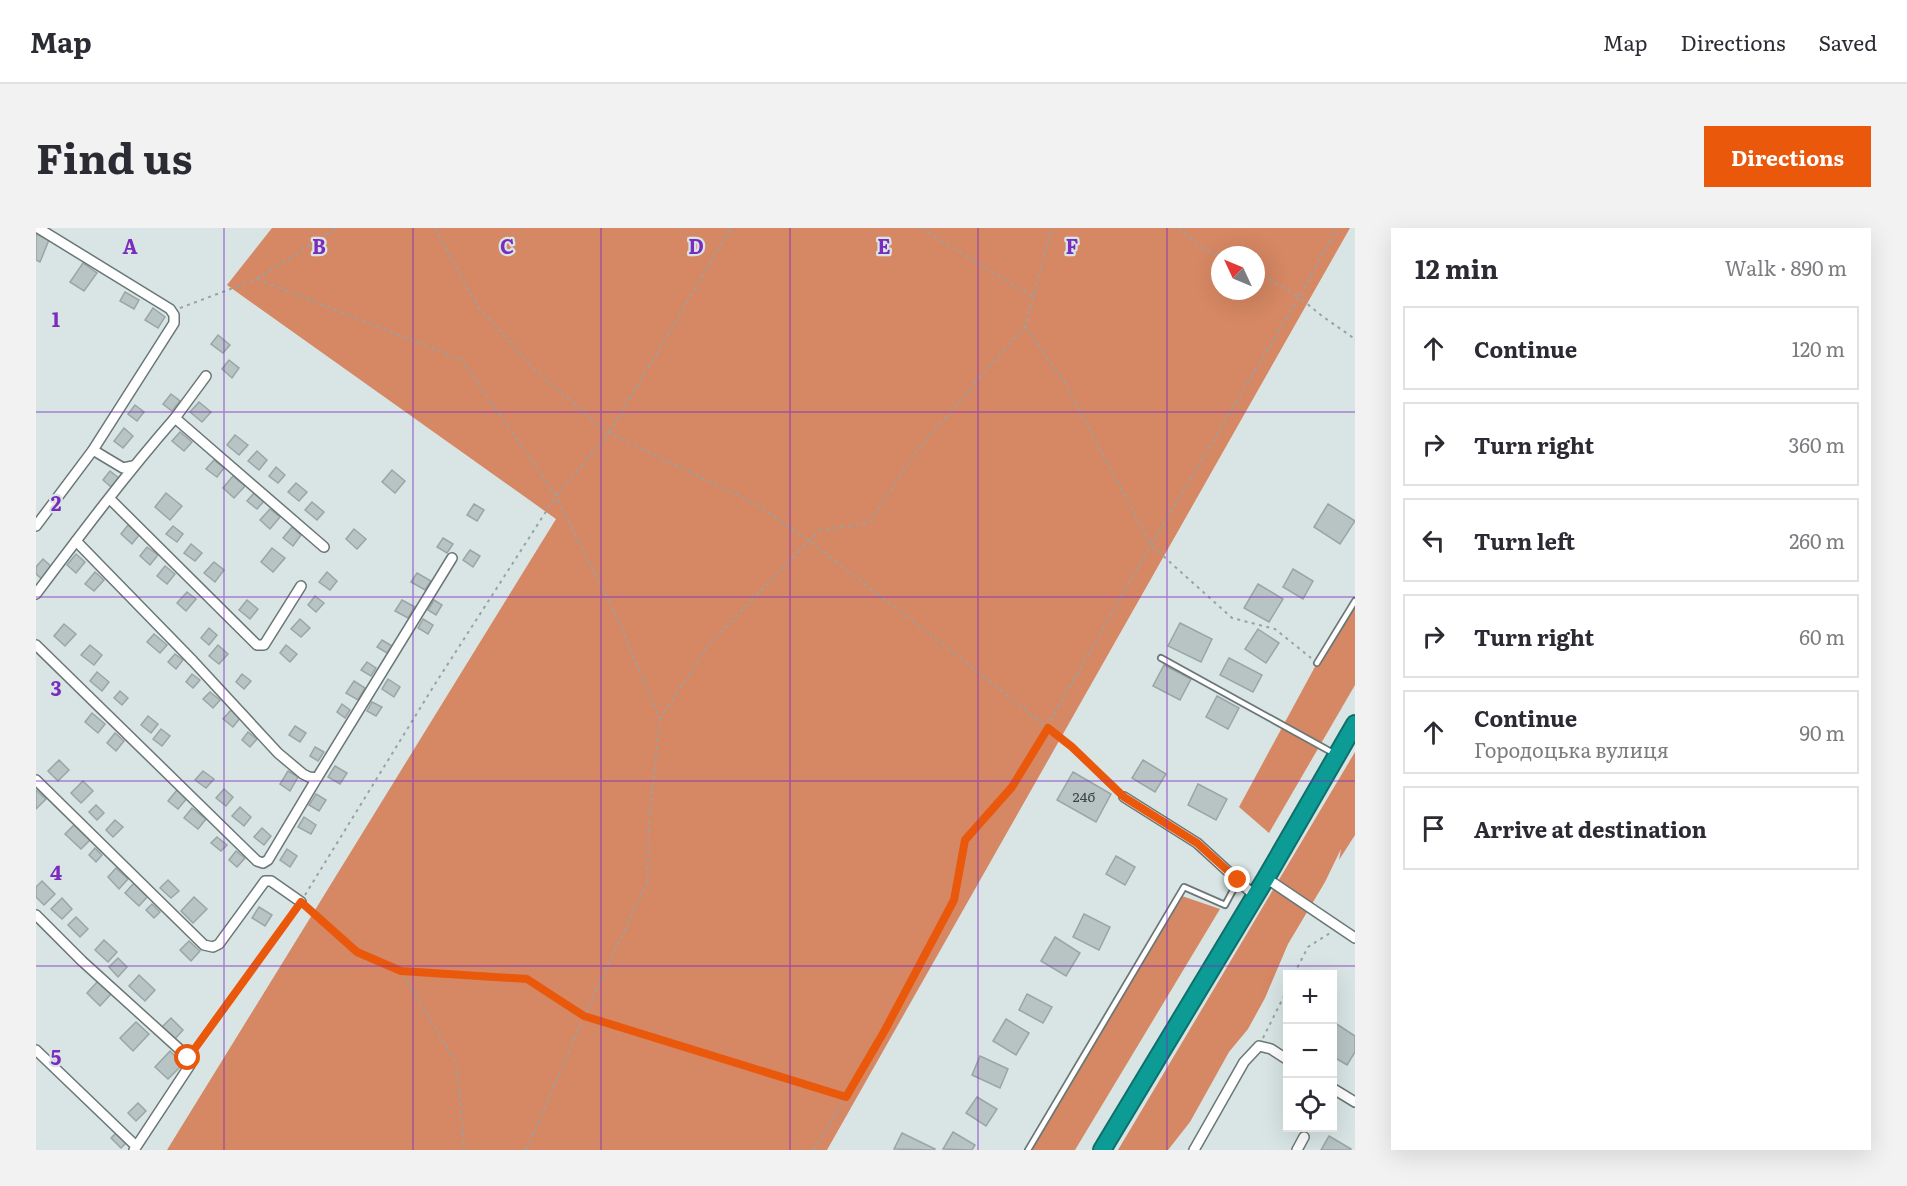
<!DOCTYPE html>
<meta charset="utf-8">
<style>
:root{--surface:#fff;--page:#f2f2f3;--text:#2b2b33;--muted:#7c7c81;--line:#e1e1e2;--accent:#ea580c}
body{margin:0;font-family:Literata,serif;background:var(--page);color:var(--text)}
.controls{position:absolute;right:18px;bottom:18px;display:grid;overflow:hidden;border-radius:0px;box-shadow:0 6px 24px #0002}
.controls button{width:54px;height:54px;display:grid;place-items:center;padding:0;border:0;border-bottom:2px solid var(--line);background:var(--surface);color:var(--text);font:30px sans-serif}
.compass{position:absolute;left:1175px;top:18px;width:54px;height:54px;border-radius:50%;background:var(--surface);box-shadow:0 6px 24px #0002;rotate:314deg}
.stop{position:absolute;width:18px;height:18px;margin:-14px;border:4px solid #ea580c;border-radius:50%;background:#fff}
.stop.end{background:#ea580c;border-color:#fff;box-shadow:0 2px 6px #0008}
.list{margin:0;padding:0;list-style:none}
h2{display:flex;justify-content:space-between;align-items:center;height:78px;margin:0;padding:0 24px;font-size:26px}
h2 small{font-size:20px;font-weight:400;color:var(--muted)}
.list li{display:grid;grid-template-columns:39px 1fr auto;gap:18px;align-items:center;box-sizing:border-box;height:84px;margin:0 12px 12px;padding:0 12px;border:2px solid var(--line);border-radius:0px}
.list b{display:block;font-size:22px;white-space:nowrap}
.list p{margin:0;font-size:20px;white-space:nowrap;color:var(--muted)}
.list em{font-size:20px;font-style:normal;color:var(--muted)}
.icon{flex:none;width:33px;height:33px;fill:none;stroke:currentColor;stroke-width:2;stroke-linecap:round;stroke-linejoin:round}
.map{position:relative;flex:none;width:1319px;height:922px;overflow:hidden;border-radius:0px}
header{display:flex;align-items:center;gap:36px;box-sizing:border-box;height:84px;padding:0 30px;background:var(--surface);border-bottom:2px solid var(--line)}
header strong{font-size:28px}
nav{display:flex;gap:33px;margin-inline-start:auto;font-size:21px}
.intro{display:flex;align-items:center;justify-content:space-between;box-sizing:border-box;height:144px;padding:0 36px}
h1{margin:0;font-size:42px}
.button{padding:15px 27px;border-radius:0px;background:var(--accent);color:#fff;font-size:21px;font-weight:700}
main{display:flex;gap:36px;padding:0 36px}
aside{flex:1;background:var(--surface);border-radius:0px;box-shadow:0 6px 24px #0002}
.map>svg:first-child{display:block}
.forest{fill:#d68763;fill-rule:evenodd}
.building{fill:#b7c4c3;stroke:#99a6a5;stroke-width:1.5}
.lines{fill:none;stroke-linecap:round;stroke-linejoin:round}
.lane-casing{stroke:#6b7776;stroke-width:8}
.street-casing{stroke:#6b7776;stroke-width:12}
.highway-casing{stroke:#116f6b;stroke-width:20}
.path{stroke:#98a2a2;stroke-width:2;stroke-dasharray:3 4.5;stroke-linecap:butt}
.lane{stroke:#fff;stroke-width:4.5}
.street{stroke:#fff;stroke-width:9}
.highway{stroke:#0c9b95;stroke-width:16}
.route{stroke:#ea580c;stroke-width:8}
.grid{fill:none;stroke:#7b2cbf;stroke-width:1.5;stroke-opacity:0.55}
.labels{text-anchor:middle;stroke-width:4.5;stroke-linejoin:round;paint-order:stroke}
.number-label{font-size:14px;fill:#404746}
.grid-label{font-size:20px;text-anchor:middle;font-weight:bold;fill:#7b2cbf;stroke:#d8e5e4;stroke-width:4.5;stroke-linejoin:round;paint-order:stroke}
</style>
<header>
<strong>Map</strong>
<nav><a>Map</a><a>Directions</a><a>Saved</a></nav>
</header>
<div class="intro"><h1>Find us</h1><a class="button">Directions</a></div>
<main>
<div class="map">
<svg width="1319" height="922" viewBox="0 0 1319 922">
<rect width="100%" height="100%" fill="#d8e5e4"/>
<g class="forest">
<path d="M236,0H1314L791,922H131L520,291L191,57ZM1184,27H1220V63H1184Z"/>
<path d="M1319,373V457L1233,605L1203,579L1281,435Z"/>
<path d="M1319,524V607L1303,632L1305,621L1289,654L1252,716L1229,770L1212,801L1193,824L1154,894L1132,922H1082Z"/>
<path d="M1146,668L1184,681L1039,922H993Z"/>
</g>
<g class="building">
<path d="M0,6L13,12L4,34L0,32Z"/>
<path d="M47,35L61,45L48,63L34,54Z"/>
<path d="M89,64L103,72L98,81L84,73Z"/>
<path d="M117,80L129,89L122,100L109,92Z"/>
<path d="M182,107L194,117L187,125L175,116Z"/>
<path d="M193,132L203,140L196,150L186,141Z"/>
<path d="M135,166L144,173L136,183L127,176Z"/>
<path d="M163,174L175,184L166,194L154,184Z"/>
<path d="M99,177L108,184L101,193L92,186Z"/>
<path d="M88,200L97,208L87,220L78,213Z"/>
<path d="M144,204L156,214L148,223L136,213Z"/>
<path d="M199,207L212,217L203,227L191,217Z"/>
<path d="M221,223L231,232L223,242L212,233Z"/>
<path d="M178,232L188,240L181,249L170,241Z"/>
<path d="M240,239L249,247L242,255L233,248Z"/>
<path d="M356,242L369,253L359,265L346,254Z"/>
<path d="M74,243L83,250L75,259L67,252Z"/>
<path d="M197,248L209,258L198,270L187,260Z"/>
<path d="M260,255L271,264L263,273L252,264Z"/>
<path d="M130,265L146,278L134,292L119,279Z"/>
<path d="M218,265L228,273L221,281L211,273Z"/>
<path d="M276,274L288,284L281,292L269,282Z"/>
<path d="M438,276L448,282L441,293L431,287Z"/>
<path d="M1292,276L1319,293L1304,316L1278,299Z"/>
<path d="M234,281L244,289L234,301L224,292Z"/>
<path d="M92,297L103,307L96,316L85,306Z"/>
<path d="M137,298L147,306L141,314L130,306Z"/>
<path d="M256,299L265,307L257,318L247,310Z"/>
<path d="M318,301L330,311L321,321L310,311Z"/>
<path d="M407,310L417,316L411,325L401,319Z"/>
<path d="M155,316L166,325L159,333L148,325Z"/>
<path d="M111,319L122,327L114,337L104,328Z"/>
<path d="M236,320L249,330L237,344L225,334Z"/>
<path d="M434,322L444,328L437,339L427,332Z"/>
<path d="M40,326L49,334L40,345L31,337Z"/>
<path d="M7,331L16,339L6,351L0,346V339Z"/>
<path d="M178,334L188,342L179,354L168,345Z"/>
<path d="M129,338L139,346L131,356L121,348Z"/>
<path d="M1257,341L1277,353L1267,371L1247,359Z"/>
<path d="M59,344L68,352L58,363L49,356Z"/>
<path d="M291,344L301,353L294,362L283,354Z"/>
<path d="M381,345L395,353L389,362L375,354Z"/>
<path d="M1222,356L1247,371L1233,394L1208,380Z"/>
<path d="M151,364L160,371L150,383L141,375Z"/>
<path d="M279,368L288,375L280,384L272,377Z"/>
<path d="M211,372L222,381L214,391L203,382Z"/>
<path d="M366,372L379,379L372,390L359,383Z"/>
<path d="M398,372L406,377L400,387L392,382Z"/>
<path d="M264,391L274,400L265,409L255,401Z"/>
<path d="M387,391L397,397L392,406L382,400Z"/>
<path d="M1144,395L1176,411L1165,434L1132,418Z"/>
<path d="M28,396L40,406L29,418L18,408Z"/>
<path d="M173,400L181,407L173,417L165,410Z"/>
<path d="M1222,401L1243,415L1230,435L1209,421Z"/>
<path d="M118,406L131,417L124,425L111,414Z"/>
<path d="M346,412L356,418L351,425L341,419Z"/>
<path d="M54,417L66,427L58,437L45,427Z"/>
<path d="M182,417L192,426L183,436L173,428Z"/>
<path d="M250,417L261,426L254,434L244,425Z"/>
<path d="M139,426L147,432L140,441L132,434Z"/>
<path d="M1193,430L1226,447L1217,464L1184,447Z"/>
<path d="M331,434L340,440L335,448L325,442Z"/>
<path d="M1128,437L1155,451L1144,472L1117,458Z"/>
<path d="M61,444L73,454L66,463L54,453Z"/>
<path d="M156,446L164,452L157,460L150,454Z"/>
<path d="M206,446L215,453L208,461L200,454Z"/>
<path d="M352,451L364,459L358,469L346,461Z"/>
<path d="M318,453L329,460L322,472L310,465Z"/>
<path d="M84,463L92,470L86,477L78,470Z"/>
<path d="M174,464L184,472L177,480L167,471Z"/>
<path d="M1181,468L1203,480L1192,501L1170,489Z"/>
<path d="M336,474L346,479L340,488L331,483Z"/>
<path d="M306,476L314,482L309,490L301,484Z"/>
<path d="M195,482L204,490L197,499L187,491Z"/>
<path d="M56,485L69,496L62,505L49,494Z"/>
<path d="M112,488L122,496L115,505L105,497Z"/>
<path d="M259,498L270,505L264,514L253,507Z"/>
<path d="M125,501L134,508L126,518L117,511Z"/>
<path d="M212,504L221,511L214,519L206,512Z"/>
<path d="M79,505L88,513L80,523L71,515Z"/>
<path d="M279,519L288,524L282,533L274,528Z"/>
<path d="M23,532L33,542L22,553L12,543Z"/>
<path d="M1107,532L1130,546L1119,564L1096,550Z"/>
<path d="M299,538L311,545L304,556L292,549Z"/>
<path d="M167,543L178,551L170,560L159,552Z"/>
<path d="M252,543L262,549L254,563L244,556Z"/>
<path d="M1037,544L1075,566L1060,594L1021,572Z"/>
<path d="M47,553L57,563L45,575L35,565Z"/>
<path d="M1162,556L1191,571L1180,592L1152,577Z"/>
<path d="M188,561L197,569L190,578L180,570Z"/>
<path d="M0,562L10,571L0,581Z"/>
<path d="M141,562L151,570L142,581L132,573Z"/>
<path d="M280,566L290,572L283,583L273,577Z"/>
<path d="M60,577L68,585L61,592L53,584Z"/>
<path d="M204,579L215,589L208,598L196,588Z"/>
<path d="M156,580L170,591L162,601L148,590Z"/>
<path d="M268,589L280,597L275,606L262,599Z"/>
<path d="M79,592L87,599L77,609L70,602Z"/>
<path d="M38,597L54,612L45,621L29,606Z"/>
<path d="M226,600L235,608L228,617L218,609Z"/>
<path d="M181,609L191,617L185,623L175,615Z"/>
<path d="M59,620L66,627L60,634L53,627Z"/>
<path d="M251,621L261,628L254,639L244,632Z"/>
<path d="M200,623L209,630L201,639L193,632Z"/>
<path d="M1080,628L1099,639L1089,657L1070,646Z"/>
<path d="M80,640L92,651L83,661L72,649Z"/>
<path d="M132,652L143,663L135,670L124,660Z"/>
<path d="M6,653L19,666L8,677L0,669V659Z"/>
<path d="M98,655L112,668L103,678L89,665Z"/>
<path d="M158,669L171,681L157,695L145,683Z"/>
<path d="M26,670L36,681L26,691L15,681Z"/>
<path d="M116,676L124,684L118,690L110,682Z"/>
<path d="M223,679L236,687L229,698L216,690Z"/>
<path d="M1048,686L1074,699L1063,722L1037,709Z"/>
<path d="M40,689L52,701L44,709L32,697Z"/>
<path d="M1019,709L1044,725L1030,748L1005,733Z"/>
<path d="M68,712L81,724L72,734L59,722Z"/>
<path d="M153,713L164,723L155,733L144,722Z"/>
<path d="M82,730L91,739L82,749L73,739Z"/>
<path d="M103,747L119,762L109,773L93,758Z"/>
<path d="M62,753L75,766L64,778L51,765Z"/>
<path d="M991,766L1016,779L1007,795L983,782Z"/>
<path d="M135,790L147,802L138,812L125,800Z"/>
<path d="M970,791L993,805L980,827L957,813Z"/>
<path d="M1296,793L1319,808V824L1311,837L1296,828Z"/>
<path d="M100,794L113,806L97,823L84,810Z"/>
<path d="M134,823L147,836L132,851L119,839Z"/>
<path d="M944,828L972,841L964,860L936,847Z"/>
<path d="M941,869L961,881L950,898L930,885Z"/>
<path d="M102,875L110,883L100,893L92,885Z"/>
<path d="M81,904L91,914L85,920L75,910Z"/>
<path d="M917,904L939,917L936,922L907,921Z"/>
<path d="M866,905L899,921L898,922L858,921Z"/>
<path d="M1293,908L1315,921L1314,922H1285Z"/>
</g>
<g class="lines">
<g class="lane-casing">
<g id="lane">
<path d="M1125,430L1299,526"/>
<path d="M1281,435L1319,373"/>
<path d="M992,922L1148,659L1189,677L1202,653"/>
</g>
</g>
<g class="street-casing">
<g id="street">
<path d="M139,190L170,148"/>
<path d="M57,222L87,240L97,238"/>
<path d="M74,271L221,417H228L265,358"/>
<path d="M0,298L57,222L138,95V87L134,81L2,0"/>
<path d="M0,366C45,306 90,246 139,190L288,319"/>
<path d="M0,417L221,633L227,635L232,632L281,550L273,549L267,546L242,525L157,433L40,313"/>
<path d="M281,550L416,330"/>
<path d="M0,552L168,717L177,719L183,716L229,653H235L265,674"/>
<path d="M1088,569L1161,615L1219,668"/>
<path d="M1230,650L1319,710"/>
<path d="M0,687L46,733L152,829L154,837L98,922"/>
<path d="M0,822L100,918"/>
<path d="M1296,860L1319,874"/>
<path d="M1158,922L1208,834L1223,818L1235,821L1252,832"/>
<path d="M1261,922L1268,909"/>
</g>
</g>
<g class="highway-casing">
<path id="highway" d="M1066,922L1230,650L1319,496"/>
</g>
<g class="path">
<path d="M399,0L442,79L503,146L573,205L720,276L773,313L927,432L1036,519L1081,563"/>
<path d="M885,0L997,69"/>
<path d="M1142,0L1167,21L1184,28"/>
<path d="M1220,43L1263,69L1301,0"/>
<path d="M221,51L300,0"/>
<path d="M144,80L221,51L426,132L520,268L583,394L624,491"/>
<path d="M989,98L1029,155L1115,317L1196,390L1239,401L1275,430"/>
<path d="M269,667L399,456L520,268L573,205L695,0"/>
<path d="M271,680L321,725L365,743L421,836L428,922"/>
<path d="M365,743L491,751L548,788L810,869"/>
<path d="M1258,746L1272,719L1294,705"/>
<path d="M1227,810L1252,760"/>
<path d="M157,823L259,681"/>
<path d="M490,922L560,762L611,655L613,593L624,491L673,416L784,302L833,295L882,221L989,98L1016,0"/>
<path d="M778,922L849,802L918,672L929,613L976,559L1115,317L1263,69L1286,88L1319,111"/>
</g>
<use href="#lane" class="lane"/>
<use href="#street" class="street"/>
<use href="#highway" class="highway"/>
</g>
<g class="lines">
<path class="route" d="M152,830L265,674L321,724L365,743L491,751L548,788L810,869L849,802L918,672L929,612L976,559L1012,500L1036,519L1088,569L1161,615L1202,652"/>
</g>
<path class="grid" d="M188,0V922M377,0V922M565,0V922M754,0V922M942,0V922M1131,0V922M0,184H1319M0,369H1319M0,553H1319M0,738H1319"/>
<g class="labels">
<g class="number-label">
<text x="1048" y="574">24б</text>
</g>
</g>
<g class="grid-label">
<text x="94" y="26">A</text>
<text x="283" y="26">B</text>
<text x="471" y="26">C</text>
<text x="660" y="26">D</text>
<text x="848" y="26">E</text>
<text x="1036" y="26">F</text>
<text x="20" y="99">1</text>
<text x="20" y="283">2</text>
<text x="20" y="468">3</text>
<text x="20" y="652">4</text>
<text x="20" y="837">5</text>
</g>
</svg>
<div class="controls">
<button>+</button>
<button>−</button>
<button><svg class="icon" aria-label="locate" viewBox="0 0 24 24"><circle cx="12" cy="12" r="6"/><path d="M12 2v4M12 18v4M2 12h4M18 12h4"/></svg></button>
</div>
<svg class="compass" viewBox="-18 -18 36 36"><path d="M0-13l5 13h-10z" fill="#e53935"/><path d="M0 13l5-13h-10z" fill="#7c7c81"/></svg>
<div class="stop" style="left:152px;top:830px"></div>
<div class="stop end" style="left:1202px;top:652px"></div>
</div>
<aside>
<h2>12 min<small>Walk · 890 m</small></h2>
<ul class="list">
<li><svg class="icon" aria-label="ahead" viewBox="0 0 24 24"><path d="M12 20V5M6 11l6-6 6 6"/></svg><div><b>Continue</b></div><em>120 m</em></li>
<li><svg class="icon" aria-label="right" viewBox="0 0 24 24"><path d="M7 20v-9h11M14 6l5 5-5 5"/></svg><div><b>Turn right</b></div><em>360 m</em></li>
<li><svg class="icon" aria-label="left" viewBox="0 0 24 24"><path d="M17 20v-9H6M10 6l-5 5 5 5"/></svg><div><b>Turn left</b></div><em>260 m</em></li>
<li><svg class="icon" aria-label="right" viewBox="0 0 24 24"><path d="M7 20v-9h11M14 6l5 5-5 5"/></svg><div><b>Turn right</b></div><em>60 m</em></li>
<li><svg class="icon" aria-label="ahead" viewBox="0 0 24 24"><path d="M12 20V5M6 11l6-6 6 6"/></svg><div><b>Continue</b><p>Городоцька вулиця</p></div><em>90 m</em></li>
<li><svg class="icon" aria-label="arrive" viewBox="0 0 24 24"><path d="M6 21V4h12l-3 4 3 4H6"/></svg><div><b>Arrive at destination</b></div></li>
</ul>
</aside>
</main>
